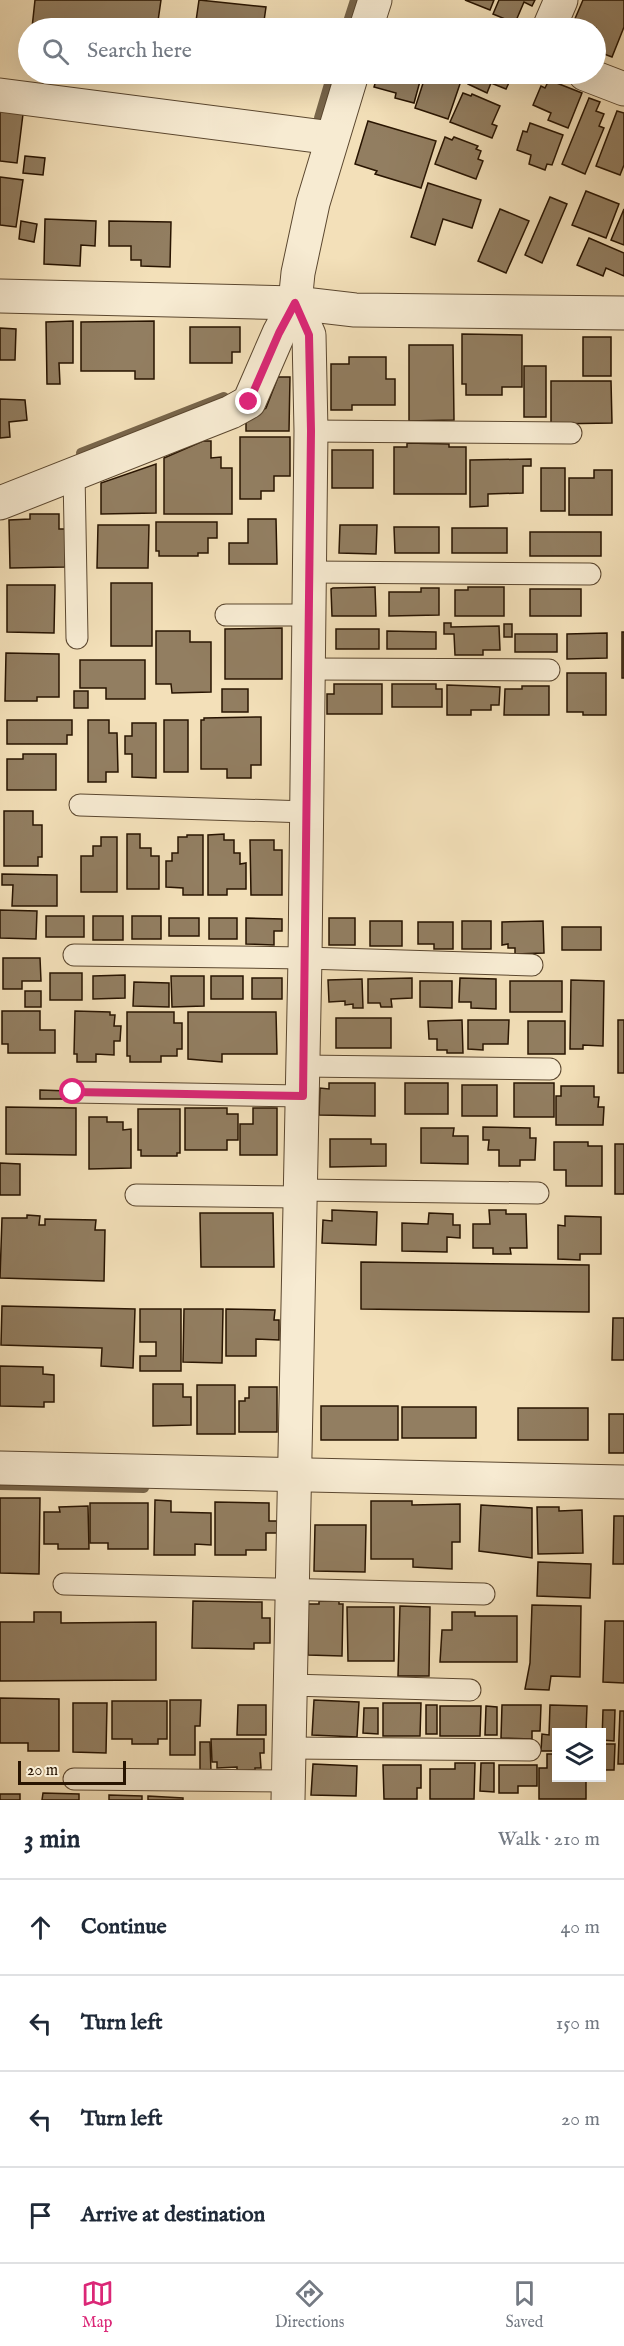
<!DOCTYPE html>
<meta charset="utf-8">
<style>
:root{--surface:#fff;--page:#f6f6f7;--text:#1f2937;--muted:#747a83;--line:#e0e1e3;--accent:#db2777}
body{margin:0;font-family:"IM FELL English",serif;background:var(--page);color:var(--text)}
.controls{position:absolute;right:18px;bottom:18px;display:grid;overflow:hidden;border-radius:0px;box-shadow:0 6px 24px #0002}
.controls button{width:54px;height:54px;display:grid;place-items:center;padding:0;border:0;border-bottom:2px solid var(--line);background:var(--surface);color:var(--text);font:30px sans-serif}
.scale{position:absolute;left:18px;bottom:15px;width:108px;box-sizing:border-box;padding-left:6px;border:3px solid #281401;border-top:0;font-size:16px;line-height:21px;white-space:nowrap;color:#281401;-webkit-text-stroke:4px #f7ebd2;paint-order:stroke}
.stop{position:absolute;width:18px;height:18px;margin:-14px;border:4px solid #db2777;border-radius:50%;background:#fff}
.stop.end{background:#db2777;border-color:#fff;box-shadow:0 2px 6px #0008}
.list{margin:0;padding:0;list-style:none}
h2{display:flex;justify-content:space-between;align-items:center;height:78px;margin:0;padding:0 24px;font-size:26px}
h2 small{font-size:20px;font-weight:400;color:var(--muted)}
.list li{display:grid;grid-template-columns:39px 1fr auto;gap:18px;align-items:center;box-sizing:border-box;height:96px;padding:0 24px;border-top:2px solid var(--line)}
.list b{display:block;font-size:22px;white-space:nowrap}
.list em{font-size:20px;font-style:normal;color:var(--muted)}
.icon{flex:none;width:33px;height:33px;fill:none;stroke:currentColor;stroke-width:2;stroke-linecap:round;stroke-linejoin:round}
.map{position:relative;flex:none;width:624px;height:1800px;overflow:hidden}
.search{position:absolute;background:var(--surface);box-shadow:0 6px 24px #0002;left:18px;right:18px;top:18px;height:66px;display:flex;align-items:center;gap:15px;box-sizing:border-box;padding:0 21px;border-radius:33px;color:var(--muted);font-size:22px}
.sheet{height:462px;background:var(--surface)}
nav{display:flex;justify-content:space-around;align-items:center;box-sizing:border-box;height:84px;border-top:2px solid var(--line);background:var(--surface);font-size:16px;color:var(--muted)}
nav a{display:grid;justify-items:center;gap:3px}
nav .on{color:var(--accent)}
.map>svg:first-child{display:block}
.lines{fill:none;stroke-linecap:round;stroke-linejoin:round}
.stream{stroke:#78654a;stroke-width:10}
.building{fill:#927e61;stroke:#281401;stroke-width:1.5}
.service-casing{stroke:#5b472f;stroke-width:23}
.minor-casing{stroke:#5b472f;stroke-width:35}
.tertiary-casing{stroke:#5b472f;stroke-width:35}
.service{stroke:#f7ebd2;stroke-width:21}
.minor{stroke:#f7ebd2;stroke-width:33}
.tertiary{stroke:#f7ebd2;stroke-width:33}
.route{stroke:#db2777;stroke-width:8}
</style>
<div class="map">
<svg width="624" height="1800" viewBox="0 0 624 1800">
<rect width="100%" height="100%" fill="#f3e0b9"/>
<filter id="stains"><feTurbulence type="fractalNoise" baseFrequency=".00333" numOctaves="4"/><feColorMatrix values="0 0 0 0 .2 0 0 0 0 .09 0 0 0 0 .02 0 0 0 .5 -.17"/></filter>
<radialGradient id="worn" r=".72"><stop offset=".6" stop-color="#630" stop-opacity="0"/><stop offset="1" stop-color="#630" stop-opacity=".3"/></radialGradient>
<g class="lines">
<g class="stream">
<path d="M346,28L355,0"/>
<path d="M319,118L332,74"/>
<path d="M81,453L224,397"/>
<path d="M0,1485L144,1488"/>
</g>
</g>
<g class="building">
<path d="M35,0H161L157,28H32Z"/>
<path d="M199,0L266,7L263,28H195Z"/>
<path d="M465,0H494L490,10Z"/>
<path d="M499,0H535L532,6L524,2L515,23L493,14Z"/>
<path d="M583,0H624V27L612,57L596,51V28H571Z"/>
<path d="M428,21L454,28H426Z"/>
<path d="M378,74H422L414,103L395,98L396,93L374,87Z"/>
<path d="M426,74H449L462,78L448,119L415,108Z"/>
<path d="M472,74H513L506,89L491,83L487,93L468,84Z"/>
<path d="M549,80L582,93L568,128L548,120L551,113L533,105L541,86L545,88Z"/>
<path d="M463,93L471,96L472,94L500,106L492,124L497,126L492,138L450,122Z"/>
<path d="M589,98L600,102L596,111L604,114L599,126L604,128L585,174L562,164Z"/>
<path d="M0,111L23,114L17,163L0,161Z"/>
<path d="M617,111L624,113V165L620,175L596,166Z"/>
<path d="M368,121L436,141L421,188L375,174L377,171L355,164Z"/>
<path d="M530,123L563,135L552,165L547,164L545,170L529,164L531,155L517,150L523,131L527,132Z"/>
<path d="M445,137L452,140L454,137L478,146L476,149L481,151L478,159L483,161L476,179L435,164Z"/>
<path d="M25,156L45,158L43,175L23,173Z"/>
<path d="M0,177L23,180L16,227L0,225Z"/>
<path d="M428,183L481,200L472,228L443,219L435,245L411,237Z"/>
<path d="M586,191L619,204L606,238L572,225Z"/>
<path d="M550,197L567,204L542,263L525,255Z"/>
<path d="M500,209L529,221L506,273L478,261Z"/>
<path d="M624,209V245L611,240Z"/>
<path d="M45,219L96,221L95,246L81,245L80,266L44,264Z"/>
<path d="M21,221L37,224L34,242L19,239Z"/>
<path d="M109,221L171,222L170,267L141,266V260H131V246H109Z"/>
<path d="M589,238L624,253V276L606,268L603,276L577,265Z"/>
<path d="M73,321V363H59L60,384H47L46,322Z"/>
<path d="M154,321V379H135V371H81V322Z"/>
<path d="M190,327H240V352H232V363H190Z"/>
<path d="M0,328L16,329L15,360H0Z"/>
<path d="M462,334L522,335V387H502V395H466V384H462Z"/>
<rect x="583" y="337" width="28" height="39"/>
<path d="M409,345H453L454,420L409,421Z"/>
<path d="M349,357H386V379H395V405H352V410H331V364H349Z"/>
<rect x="524" y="366" width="22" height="51"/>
<path d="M278,377H290L289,431H246V422L266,408Z"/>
<path d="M551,381H611L612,423L551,424Z"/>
<path d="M0,399L25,400L27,420L9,422L10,437L0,438Z"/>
<path d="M240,437H290V476H274V491H261V499H240Z"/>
<path d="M203,441H211V458L221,457V468H232V514H164V458Z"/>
<path d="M407,443L449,444V447H466V494H394V447H407Z"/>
<rect x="332" y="450" width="41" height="38"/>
<path d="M531,459V466H523V493L488,494V506L470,507V460Z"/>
<path d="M156,464V513L101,514V483Z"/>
<rect x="541" y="468" width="24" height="43"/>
<path d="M594,470H612V515H569V478H594Z"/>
<path d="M30,514H59V529H65V567L10,568L9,520L30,519Z"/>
<path d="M248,519H276L277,564H229V543H248Z"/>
<path d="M156,522H217V538H208V553H198V556H159V551H156Z"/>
<path d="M98,525H149L148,568H97Z"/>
<path d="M340,525H377L376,554L339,553Z"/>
<path d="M394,527H439V553H395Z"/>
<rect x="452" y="528" width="55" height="25"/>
<rect x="530" y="532" width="71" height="24"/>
<rect x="111" y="583" width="41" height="63"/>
<path d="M7,585H55L54,633L7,632Z"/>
<path d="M375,587L376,616H332L331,589L333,588Z"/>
<path d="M468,587H504V616H455V590H468Z"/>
<path d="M421,588H439V615L389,616V592H421Z"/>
<rect x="530" y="589" width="51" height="27"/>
<path d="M444,623H451V627L499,626L500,650H483V655H455L454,634H444Z"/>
<rect x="504" y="624" width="8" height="13"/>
<path d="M282,628V679H225V629Z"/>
<rect x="336" y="629" width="43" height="20"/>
<path d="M156,631H190V642H211V692L172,693L171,684H156Z"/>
<path d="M387,631L436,632V649H387Z"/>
<rect x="622" y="632" width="2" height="46"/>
<path d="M607,633V658L567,659V634Z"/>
<rect x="515" y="634" width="42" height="18"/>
<path d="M6,653L59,654V697H37V701H5Z"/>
<path d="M80,660H145V699H106V688H80Z"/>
<path d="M567,673H606V715H583V712H567Z"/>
<path d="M334,684H382V714H327V694H334Z"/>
<path d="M392,684H436V689H442V707H392Z"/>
<path d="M447,685L500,687L499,705H491V710H471V715H447Z"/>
<path d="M522,686H549V715H504L505,689H522Z"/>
<rect x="222" y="689" width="26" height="23"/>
<rect x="74" y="691" width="14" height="17"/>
<path d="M261,717V765H251V778H227V769H201V720H204V718Z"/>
<path d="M7,720H72V735H67V744H7Z"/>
<path d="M88,720H109V733H117L118,772H106V782H88Z"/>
<rect x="164" y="720" width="24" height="52"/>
<path d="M132,723H156V778L132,777V754H125V736H132Z"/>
<path d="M23,754H56V790H7V759H23Z"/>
<path d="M4,811H33V825H42V857H38V866H4Z"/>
<path d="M127,834H140V848H151V856H159V889H127Z"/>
<path d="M224,834V840H234V853H240V864L246,863V889H227V895H208V835Z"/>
<path d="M187,835H203V895H183V888L166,887V861H172V853H178V837H187Z"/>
<path d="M101,837H117V892H81V856H93V846H101Z"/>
<path d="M250,840H274V850H282V895H251Z"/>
<path d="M2,874L57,875V906H12L13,885H2Z"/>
<path d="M0,910L37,911L36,939L0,938Z"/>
<rect x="46" y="916" width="38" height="21"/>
<rect x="93" y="916" width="30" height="24"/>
<rect x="132" y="916" width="29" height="23"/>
<rect x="169" y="918" width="30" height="18"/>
<rect x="209" y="918" width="28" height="21"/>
<path d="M246,918L282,919V931H274V945L246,944Z"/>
<rect x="329" y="918" width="26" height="27"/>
<rect x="370" y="921" width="32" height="25"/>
<rect x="462" y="921" width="29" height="28"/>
<path d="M543,921L544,953L515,954V948H508V944L502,945V922Z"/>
<path d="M418,922H453V949H434V944H418Z"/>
<rect x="562" y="927" width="39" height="23"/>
<path d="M3,958H40L41,981H22V989H3Z"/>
<rect x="50" y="973" width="32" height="27"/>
<path d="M125,975V998L93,999V976Z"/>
<path d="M171,976H204V1006L172,1007Z"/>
<rect x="211" y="976" width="32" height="23"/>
<rect x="252" y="978" width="30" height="21"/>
<path d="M412,978V998L391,999L392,1007H381L380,1003H368V979Z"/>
<path d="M460,978L496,979V1009L471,1008V1002H459Z"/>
<path d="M362,979L363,1008H353V1004L345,1005V1001L329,1002L328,980Z"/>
<path d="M571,980L604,981L603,1046L583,1045V1049H570Z"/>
<path d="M420,981H452V1008L420,1007Z"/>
<rect x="510" y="981" width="52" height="31"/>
<path d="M134,982L169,983V1007L133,1006Z"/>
<rect x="25" y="991" width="16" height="16"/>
<path d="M2,1011H40V1030H55V1053H8V1044H2Z"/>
<path d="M75,1011L110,1012V1015H115L114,1026H121L120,1041H114V1055L96,1054V1062H77V1054H74Z"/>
<path d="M127,1012H174V1023H182V1049H177V1056H161V1062H130V1056H127Z"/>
<path d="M188,1012H276L277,1054H222V1062L188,1059Z"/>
<rect x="336" y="1018" width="55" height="30"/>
<path d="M462,1020L463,1053H447V1050H437V1039H429L428,1021Z"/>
<path d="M468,1020H509L508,1044H483V1050L468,1049Z"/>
<rect x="618" y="1020" width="6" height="53"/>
<rect x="528" y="1021" width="37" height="33"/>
<path d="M329,1083H375V1116L319,1115L320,1088L329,1089Z"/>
<rect x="405" y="1083" width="43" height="31"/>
<rect x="514" y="1083" width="40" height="34"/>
<rect x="462" y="1085" width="35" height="31"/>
<path d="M561,1086H594V1097H599L598,1107H604L603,1125H556V1096H561Z"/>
<path d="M40,1090L69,1091V1099H40Z"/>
<path d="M6,1107L76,1108V1155L6,1154Z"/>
<path d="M185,1108H227V1114H238V1140H227V1150H185Z"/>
<path d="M253,1108H277V1155H240V1124H253Z"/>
<path d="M138,1109H180V1153H177V1156H141V1150H138Z"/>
<path d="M89,1117H107V1122H123V1130L131,1129V1168L89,1169Z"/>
<path d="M483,1127L530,1128V1138H536L535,1160H520V1166H499V1150H488L489,1140H483Z"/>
<path d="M421,1128H454L453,1136H468V1164L421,1163Z"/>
<path d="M330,1139H371V1144H386V1166L330,1167Z"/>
<path d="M554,1142H588V1146H602V1186H566V1170H554Z"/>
<rect x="615" y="1144" width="9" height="50"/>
<path d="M0,1163L20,1164V1195H0Z"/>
<path d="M332,1210L377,1212L376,1245L322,1243L323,1220L332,1221Z"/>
<path d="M489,1210H506V1214H526L527,1248H510L511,1254H493V1248H473V1224H490Z"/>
<path d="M200,1213H273L274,1267H201Z"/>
<path d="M429,1213L453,1214V1225H460V1238L447,1237V1252L402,1251V1223L428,1224Z"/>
<path d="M27,1215L40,1216L39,1225H45V1219L96,1220L95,1230H105L104,1281L0,1278L2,1218H27Z"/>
<path d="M565,1216L601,1217V1254H580V1260L558,1259V1225L565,1226Z"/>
<path d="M361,1262L589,1265V1312L361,1309Z"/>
<path d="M2,1306L135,1309L133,1368L101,1366L102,1348L1,1345Z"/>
<path d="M140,1309H181V1371H140V1356H156V1342H140Z"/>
<path d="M184,1309H223L222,1363L183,1362Z"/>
<path d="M226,1309L275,1310L274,1320H279V1340L256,1339V1356H226Z"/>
<path d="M613,1318H624V1360H612Z"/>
<path d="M0,1366L43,1367V1374L54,1375V1402H44V1407L0,1406Z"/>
<path d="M153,1384H183V1397H191V1425L153,1426Z"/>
<rect x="197" y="1385" width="38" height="49"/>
<path d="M249,1387H277V1432H239V1401H245V1398H249Z"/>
<rect x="321" y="1406" width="77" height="34"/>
<rect x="402" y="1407" width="74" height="31"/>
<rect x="518" y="1408" width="70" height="32"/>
<rect x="609" y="1414" width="15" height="39"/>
<path d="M0,1498H40L39,1574L0,1573Z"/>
<path d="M155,1500L171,1501V1512L211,1513V1545L195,1544V1555H154Z"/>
<path d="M371,1501H412V1505L460,1504V1542H452V1569L413,1567V1559H371Z"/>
<path d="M215,1502L269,1503V1521H277V1533H266V1550H246V1555H215Z"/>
<path d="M90,1503H148V1549H108V1543H90Z"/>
<path d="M481,1505L532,1508V1558L479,1551Z"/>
<path d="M88,1506L89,1549H58V1544H44V1512H60L59,1507Z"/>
<path d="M537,1507H559V1511L582,1510L583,1553L538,1554Z"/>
<path d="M614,1516H624V1564H613Z"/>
<path d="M315,1525H366L365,1572L314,1571Z"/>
<path d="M538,1562L591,1564L590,1598L537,1596Z"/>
<path d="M193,1601L262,1602V1618H270V1643H254V1649L192,1648Z"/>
<path d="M319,1601H339V1604H343L342,1656L308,1655V1604H319Z"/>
<path d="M532,1605L581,1606L580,1677L551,1676L549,1690L525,1689L530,1663Z"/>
<path d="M400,1606L430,1607L429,1676H398Z"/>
<path d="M347,1607H394V1661H348Z"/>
<path d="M34,1612H61V1623L156,1622V1680L0,1681V1622H34Z"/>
<path d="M452,1612H475V1616H517V1662H440L442,1630H452Z"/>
<path d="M605,1621H624V1683L603,1682Z"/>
<path d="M0,1698L59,1699V1751H28V1743H0Z"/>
<path d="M170,1700H201L200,1726H195V1755H170Z"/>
<path d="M314,1700L359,1702L357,1737L312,1735Z"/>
<path d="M112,1701H167V1739H158V1744H132V1739H112Z"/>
<path d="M73,1703H107L106,1753L73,1752Z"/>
<path d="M383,1703H421L420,1736H383Z"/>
<path d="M238,1705H266V1735H237Z"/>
<rect x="426" y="1705" width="11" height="29"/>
<path d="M502,1705H541L540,1731H532V1739L501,1738Z"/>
<path d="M550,1705L587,1706L586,1732H556V1751H541L542,1734L549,1735Z"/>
<path d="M440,1706H481L480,1736H440Z"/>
<path d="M486,1706L497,1707V1735H485Z"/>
<path d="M364,1708H378V1734L363,1733Z"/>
<path d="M603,1710H615L614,1741L602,1740Z"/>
<path d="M620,1711H624V1764H618Z"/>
<path d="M211,1739H264V1753H260L261,1768H255V1770L237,1771V1767L217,1768V1762H212Z"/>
<path d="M200,1742H210L211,1772L200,1773Z"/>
<path d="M602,1744H615L614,1770H602Z"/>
<path d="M547,1754H556V1778H586V1799H539V1768H547Z"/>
<path d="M455,1763H475L474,1799H430V1769H455Z"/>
<path d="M481,1763H494V1792L480,1791Z"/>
<path d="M313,1764L357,1766L356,1796L311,1795Z"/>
<path d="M383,1765H421V1788H417V1799H384Z"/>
<path d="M499,1765H537V1786H518V1793H499Z"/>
<path d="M43,1793L79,1794V1800H42Z"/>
<rect x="0" y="1794" width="20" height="6"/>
<path d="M109,1795L142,1796V1800H109Z"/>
<path d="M148,1796L183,1798V1800H148Z"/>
</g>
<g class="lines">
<g class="service-casing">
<g id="service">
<path d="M311,431L571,433"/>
<path d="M74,473L77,638"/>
<path d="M310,572L590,574"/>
<path d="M226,615H309"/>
<path d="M308,669L549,670"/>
<path d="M80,805L307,812"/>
<path d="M74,955L305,958L532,965"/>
<path d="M303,1066L550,1069"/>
<path d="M73,1092L303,1096"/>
<path d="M300,1190L538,1193"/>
<path d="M136,1195L300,1197"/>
<path d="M64,1584L484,1594"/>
<path d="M290,1685L470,1690"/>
<path d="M289,1748L530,1750"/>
<path d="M74,1779L288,1781"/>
</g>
</g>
<g class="minor-casing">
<g id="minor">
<path d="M366,28L375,0"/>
<path d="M549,28L561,0"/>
<path d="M585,74L624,89"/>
<path d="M0,95L332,138"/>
<path d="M0,503L231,412L249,402L279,333L295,303"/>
<path d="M0,1468L624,1482"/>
<path d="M288,1800L305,958L311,431L309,335L295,303L298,273L313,203L352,74"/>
</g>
</g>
<g class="tertiary-casing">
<path id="tertiary" d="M0,296L295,303L355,310L624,313"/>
</g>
<use href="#service" class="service"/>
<use href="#minor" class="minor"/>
<use href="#tertiary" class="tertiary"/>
</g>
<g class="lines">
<path class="route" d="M73,1092L303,1096L311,431L309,335L295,303L279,333L249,402"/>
</g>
<rect width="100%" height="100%" filter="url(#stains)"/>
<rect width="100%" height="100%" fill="url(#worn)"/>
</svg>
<div class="controls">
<button><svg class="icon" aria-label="layers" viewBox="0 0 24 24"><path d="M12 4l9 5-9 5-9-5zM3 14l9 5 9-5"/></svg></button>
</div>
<div class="scale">20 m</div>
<div class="stop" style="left:73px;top:1092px"></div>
<div class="stop end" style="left:249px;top:402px"></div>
<div class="search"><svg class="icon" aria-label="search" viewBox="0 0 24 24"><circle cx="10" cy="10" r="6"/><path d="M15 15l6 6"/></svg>Search here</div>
</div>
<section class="sheet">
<h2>3 min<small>Walk · 210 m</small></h2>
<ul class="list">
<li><svg class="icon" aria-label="ahead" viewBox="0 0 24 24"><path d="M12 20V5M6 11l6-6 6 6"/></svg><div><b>Continue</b></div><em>40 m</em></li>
<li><svg class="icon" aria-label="left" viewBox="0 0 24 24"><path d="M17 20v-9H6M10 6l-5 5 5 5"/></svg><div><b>Turn left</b></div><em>150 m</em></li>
<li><svg class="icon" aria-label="left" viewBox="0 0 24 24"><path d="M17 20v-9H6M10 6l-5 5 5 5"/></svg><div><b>Turn left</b></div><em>20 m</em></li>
<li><svg class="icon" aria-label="arrive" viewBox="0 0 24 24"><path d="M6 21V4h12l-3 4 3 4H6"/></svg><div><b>Arrive at destination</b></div></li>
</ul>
</section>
<nav>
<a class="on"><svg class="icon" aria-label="map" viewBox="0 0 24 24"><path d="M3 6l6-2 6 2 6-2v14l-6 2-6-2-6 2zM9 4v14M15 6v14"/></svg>Map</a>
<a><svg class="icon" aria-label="directions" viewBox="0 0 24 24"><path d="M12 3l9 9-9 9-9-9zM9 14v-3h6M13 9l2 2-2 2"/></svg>Directions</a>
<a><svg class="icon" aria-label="saved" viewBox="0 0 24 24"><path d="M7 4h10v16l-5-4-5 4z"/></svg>Saved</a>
</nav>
